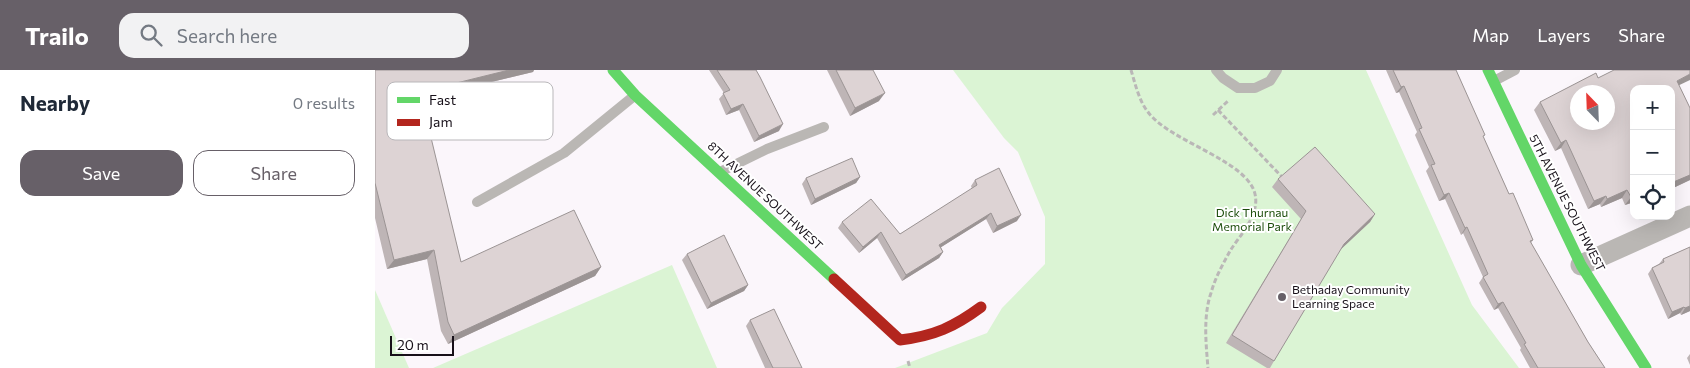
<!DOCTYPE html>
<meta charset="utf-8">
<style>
:root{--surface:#fff;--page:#f2f2f3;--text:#1f2937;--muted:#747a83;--line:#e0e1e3;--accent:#676068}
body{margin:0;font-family:Commissioner,sans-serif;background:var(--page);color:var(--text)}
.controls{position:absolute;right:15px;top:15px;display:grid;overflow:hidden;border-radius:10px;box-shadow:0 5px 20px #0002}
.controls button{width:45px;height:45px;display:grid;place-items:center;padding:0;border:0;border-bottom:1px solid var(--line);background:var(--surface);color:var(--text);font:25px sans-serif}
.compass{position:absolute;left:1195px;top:15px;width:45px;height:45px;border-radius:50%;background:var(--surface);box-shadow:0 5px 20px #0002;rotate:337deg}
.scale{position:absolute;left:15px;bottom:12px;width:64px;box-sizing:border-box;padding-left:5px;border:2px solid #171019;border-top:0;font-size:14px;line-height:18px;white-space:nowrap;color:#171019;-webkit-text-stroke:4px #fff;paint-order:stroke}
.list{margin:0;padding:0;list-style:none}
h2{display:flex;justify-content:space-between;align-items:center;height:65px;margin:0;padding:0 20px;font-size:21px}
h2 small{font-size:16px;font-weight:400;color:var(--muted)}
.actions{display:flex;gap:10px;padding:15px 20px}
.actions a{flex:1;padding:11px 0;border:1px solid var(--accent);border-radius:15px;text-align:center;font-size:18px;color:var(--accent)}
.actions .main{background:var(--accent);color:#fff}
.icon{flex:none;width:28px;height:28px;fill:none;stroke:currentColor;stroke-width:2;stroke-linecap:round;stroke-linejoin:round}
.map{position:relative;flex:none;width:1315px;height:298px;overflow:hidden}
header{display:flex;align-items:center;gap:30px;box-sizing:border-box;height:70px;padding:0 25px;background:var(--accent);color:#fff}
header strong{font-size:24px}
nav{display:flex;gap:28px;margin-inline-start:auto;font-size:18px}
.search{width:350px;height:45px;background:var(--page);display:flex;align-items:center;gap:12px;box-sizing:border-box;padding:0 18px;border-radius:15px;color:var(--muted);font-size:19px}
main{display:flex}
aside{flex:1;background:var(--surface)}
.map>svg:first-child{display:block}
.green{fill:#dbf4d4}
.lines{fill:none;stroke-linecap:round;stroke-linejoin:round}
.path{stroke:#bab7b7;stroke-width:3;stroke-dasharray:5 2.5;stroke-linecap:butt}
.lane{stroke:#bab7b4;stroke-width:10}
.street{stroke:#bab7b4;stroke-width:21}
.fast{stroke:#63d668;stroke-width:11}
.jam{stroke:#b3261e;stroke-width:11}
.wall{fill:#beb5b6}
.shaded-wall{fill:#9b9494}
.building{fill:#ddd3d4;stroke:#9b9494;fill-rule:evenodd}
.poi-dot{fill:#676068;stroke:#fff;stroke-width:2}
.labels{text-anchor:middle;stroke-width:4;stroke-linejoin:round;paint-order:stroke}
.street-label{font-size:12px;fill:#171019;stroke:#fff}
.park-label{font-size:12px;fill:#1c4d0b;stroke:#fff}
.poi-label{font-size:12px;fill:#171019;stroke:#fff;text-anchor:start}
.key{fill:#fff;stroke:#b9b7ba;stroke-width:1}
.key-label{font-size:14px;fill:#171019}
</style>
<header>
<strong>Trailo</strong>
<div class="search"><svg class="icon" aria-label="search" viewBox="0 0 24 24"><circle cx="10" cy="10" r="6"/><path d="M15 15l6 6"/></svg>Search here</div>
<nav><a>Map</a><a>Layers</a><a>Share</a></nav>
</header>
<main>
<aside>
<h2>Nearby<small>0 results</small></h2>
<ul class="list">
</ul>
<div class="actions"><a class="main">Save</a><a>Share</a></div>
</aside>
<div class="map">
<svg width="1315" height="298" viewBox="0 0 1315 298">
<rect width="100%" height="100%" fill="#fbf6fb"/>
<g class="green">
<path d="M578,0H991L1097,235L1144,298H520L612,263L627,238L670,194V147L643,82L629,68Z"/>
<path d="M297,195L342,298H58Z"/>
<path d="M0,220L34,298H0Z"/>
</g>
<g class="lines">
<g class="path">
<path d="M756,0C760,13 764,31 773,42C795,72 872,90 880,124C885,145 865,165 855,181C848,194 840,208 836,223C828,246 831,274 833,298"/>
<path d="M843,40L908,108"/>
<path d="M838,45L854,30"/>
<path d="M533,291L535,298"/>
</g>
<g class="lane">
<path d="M841,0L848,8L863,18H880L895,11L902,0"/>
<path d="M1119,11L1140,0"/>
<path d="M345,102L392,79L449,57"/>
<path d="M102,132L189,83L259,26"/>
</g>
<path class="street" d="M1206,195L1315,146"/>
<g class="fast">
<path d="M238,0L260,25L459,209"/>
<path d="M1113,0L1206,195L1271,298"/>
</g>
<path class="jam" d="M459,209L525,270C559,266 579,257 606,237"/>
</g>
<g class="wall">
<path d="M0,0H159L158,2L46,29L86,192L226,197L220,206L73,274L66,261L52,189L12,199L0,148Z"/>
<path d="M334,0H381L404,61L379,72L364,40L351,45L344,29L349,23Z"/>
<path d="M452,0H498L504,31L475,46Z"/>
<path d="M1011,0H1081L1108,67L1134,124L1158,170L1156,173L1213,272L1230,298H1155L1145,280L1146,278L1123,238L1119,240L1104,213L1108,207L1088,163L1086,165L1070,129L1064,131L1051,101L1054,97L1040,65L1042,62L1024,22L1021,23Z"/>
<path d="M1223,8L1304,15L1315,110L1296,119V19L1259,132L1250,135L1247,128L1226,137L1225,134L1213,139L1186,78L1180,81L1159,40L1165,32Z"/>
<path d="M485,107L481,113L436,135L427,114L431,108Z"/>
<path d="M903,109L1000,144L995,152L965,180L899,291L895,298H892L851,273L926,149L897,117Z"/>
<path d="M600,110L642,151L618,163L611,149L566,177L568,182L564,188L527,211L502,168L484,183L463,158L467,152L525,164L597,119L596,116Z"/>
<path d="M1315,177V241L1306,245L1305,243L1293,249L1273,204L1277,198L1284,194L1288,189Z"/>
<path d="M312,184L373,215L369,221L332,239L307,190Z"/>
<path d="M375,250L427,298H390L371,256Z"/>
<path d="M1315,284V295L1312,288Z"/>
</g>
<g class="shaded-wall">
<path d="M134,0H159L158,2L38,31L45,22Z"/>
<path d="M1315,4V10L1296,19L1302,11Z"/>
<path d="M1029,16L1024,22L1021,23L1026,17Z"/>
<path d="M510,23L504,31L475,46L480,38Z"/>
<path d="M368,34L364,40L351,45L356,39Z"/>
<path d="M408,54L404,61L379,72L384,66Z"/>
<path d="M1191,70L1186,78L1180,81L1186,73Z"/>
<path d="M1315,103V110L1296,119V113Z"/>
<path d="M485,107L481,113L436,135L440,129Z"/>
<path d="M1252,120L1247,128L1226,137L1232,129Z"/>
<path d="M1074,123L1070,129L1064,131L1069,125Z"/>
<path d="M1231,126L1225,134L1213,139L1219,131Z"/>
<path d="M1259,126V132L1250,135L1256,127Z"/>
<path d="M616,143L611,149L560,181L564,175Z"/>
<path d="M1000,144L995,152L963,182L969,174Z"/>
<path d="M646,145L642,151L618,163L622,156Z"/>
<path d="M1092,157L1088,163L1086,165L1090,158Z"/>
<path d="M506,162L502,168L484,183L488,177Z"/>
<path d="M59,180L52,189L12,199L19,190Z"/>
<path d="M568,182L564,188L527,211L531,205Z"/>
<path d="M226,197L220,206L73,274L79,265Z"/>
<path d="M373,215L369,221L332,239L336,233Z"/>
<path d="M1128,232L1123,238L1119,240L1123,234Z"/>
<path d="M1315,236V241L1306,245L1310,238Z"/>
<path d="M1309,237L1305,243L1293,249L1297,242Z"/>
</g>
<g class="building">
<path d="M0,0H134L45,22L86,192L199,140L226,197L79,265L73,252L59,180L19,190L0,113Z"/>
<path d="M342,0H381L385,7L408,54L384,66L368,34L356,39L348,23L355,20Z"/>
<path d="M461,0H498L510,23L480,38Z"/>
<path d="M1018,0H1081L1110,65L1108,66L1134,124L1138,123L1158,170L1155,171L1213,272L1230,298H1163L1149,274L1151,273L1128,232L1123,234L1108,207L1113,204L1092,157L1090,158L1074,123L1069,125L1056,95L1060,94L1044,59L1047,58L1029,16L1026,17Z"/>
<path d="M1239,0H1315V4L1302,11L1315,38V105L1296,113V19H1259V126L1256,127L1252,120L1232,129L1231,126L1219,131L1191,70L1186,73L1165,32L1221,3L1223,8ZM1202,22H1232V52H1202Z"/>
<path d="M940,77L1000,144L969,174L899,291L857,265L931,141L903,109Z"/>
<path d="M477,88L485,107L440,129L431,108Z"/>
<path d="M624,98L646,145L622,156L616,143L564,175L568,182L531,205L506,162L488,177L467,152L496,129L525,164L602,115L600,110Z"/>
<path d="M349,165L373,215L336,233L312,184Z"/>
<path d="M1315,177V236L1310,238L1309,237L1297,242L1277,198L1289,192L1288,189Z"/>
<path d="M399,239L427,298H398L375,250Z"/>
</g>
<circle class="poi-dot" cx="907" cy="227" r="5"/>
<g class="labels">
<g class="street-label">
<text transform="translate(390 126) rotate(43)" y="4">8TH AVENUE SOUTHWEST</text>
<text transform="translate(1192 133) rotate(63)" y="4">5TH AVENUE SOUTHWEST</text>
</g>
<g class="park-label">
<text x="877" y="147">Dick Thurnau<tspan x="877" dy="14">Memorial Park</tspan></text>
</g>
<g class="poi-label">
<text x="917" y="224">Bethaday Community<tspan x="917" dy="14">Learning Space</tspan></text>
</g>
</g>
<rect x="12" y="12" width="166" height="58" rx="8" class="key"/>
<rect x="22" y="27" width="23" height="6" fill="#63d668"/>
<rect x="22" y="49" width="23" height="7" fill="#b3261e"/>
<g class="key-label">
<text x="54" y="35">Fast</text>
<text x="54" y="57">Jam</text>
</g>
</svg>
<div class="controls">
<button>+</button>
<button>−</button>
<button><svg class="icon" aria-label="locate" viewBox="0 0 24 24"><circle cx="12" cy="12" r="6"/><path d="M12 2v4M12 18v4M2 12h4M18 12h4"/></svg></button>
</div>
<svg class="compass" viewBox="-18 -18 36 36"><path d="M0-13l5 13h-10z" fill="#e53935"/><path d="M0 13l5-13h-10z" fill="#747a83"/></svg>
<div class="scale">20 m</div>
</div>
</main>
